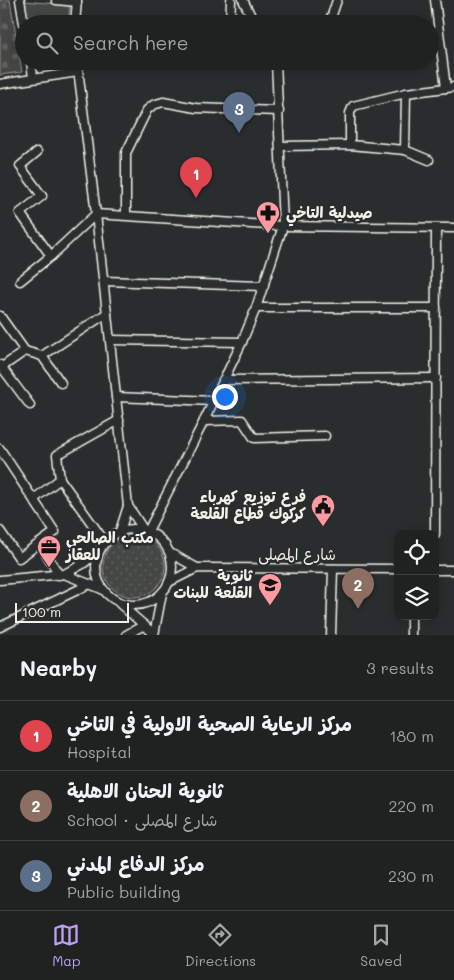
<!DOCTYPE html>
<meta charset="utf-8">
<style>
:root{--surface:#202222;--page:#2d2f2f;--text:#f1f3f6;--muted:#a2a4a5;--line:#3d3f40;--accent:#bca0f2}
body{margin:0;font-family:Mali,"Playpen Sans Arabic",sans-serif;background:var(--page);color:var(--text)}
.controls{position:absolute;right:15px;bottom:15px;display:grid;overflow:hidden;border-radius:10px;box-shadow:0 2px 12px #0003}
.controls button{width:45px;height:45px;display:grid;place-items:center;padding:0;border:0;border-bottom:1px solid var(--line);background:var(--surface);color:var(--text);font:25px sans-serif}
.scale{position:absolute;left:15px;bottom:12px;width:114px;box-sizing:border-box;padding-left:5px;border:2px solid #f4f1e8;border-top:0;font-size:14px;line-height:18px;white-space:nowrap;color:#f4f1e8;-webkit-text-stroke:4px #2a2d2e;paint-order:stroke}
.you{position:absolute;left:224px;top:396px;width:18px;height:18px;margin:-12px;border:4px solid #fff;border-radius:50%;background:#1a73e8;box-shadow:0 0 0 8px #1a73e833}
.badge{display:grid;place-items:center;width:32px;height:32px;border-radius:50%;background:var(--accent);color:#fff;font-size:16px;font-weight:700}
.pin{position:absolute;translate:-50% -41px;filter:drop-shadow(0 1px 2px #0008)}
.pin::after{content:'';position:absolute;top:26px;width:18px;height:15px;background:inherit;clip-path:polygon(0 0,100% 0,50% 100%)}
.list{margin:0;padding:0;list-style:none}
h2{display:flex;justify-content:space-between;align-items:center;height:65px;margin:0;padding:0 20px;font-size:21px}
h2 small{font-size:16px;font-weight:400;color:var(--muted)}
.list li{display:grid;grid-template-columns:32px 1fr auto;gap:15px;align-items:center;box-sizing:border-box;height:70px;padding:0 20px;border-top:1px solid var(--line)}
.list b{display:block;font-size:19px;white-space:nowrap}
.list p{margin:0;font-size:16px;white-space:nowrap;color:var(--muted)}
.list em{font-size:16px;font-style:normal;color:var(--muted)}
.icon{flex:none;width:28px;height:28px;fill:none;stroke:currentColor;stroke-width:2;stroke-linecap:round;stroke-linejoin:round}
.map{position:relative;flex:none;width:454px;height:635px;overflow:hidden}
.search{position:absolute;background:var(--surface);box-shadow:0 2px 12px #0003;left:15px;right:15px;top:15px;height:55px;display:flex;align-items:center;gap:12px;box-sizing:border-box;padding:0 18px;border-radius:28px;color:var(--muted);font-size:19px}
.sheet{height:275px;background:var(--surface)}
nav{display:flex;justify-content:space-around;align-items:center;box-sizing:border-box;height:70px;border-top:1px solid var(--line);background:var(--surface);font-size:14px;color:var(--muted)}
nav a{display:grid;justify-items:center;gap:2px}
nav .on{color:var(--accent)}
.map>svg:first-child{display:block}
.cemetery{fill:url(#cemetery-stones);stroke:#9c9c96}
.park{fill:#444645;stroke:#9c9c96}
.garden{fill:url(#garden-dots);stroke:#9c9c96}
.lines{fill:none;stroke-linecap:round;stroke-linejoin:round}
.minor-casing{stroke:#f4f1e8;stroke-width:11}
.minor{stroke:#2a2d2e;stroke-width:8}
.labels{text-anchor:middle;stroke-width:5;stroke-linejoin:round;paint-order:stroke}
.poi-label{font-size:15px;font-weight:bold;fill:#f4f1e8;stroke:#2a2d2e;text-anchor:start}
.street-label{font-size:15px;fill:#f4f1e8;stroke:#2a2d2e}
</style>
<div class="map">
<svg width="454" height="635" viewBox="0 0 454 635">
<defs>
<pattern id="cemetery-stones" width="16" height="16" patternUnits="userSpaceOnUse" patternTransform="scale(1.25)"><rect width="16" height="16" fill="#444645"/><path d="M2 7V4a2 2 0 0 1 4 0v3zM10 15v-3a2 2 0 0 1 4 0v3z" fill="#606160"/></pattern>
<pattern id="garden-dots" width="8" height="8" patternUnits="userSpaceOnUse" patternTransform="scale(1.25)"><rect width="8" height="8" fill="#444645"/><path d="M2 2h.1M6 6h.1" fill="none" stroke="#606160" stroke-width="1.8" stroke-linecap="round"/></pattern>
</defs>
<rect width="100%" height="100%" fill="#2a2d2e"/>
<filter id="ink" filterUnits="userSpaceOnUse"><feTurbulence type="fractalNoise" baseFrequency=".02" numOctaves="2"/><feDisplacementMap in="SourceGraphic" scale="10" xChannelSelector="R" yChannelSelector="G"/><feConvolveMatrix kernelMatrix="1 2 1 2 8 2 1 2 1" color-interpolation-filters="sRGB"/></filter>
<g filter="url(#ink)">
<path class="cemetery" d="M0,0H10L22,72L0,75Z"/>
<path class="park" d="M23,1L70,5L68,24H28Z"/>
<circle class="garden" cx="134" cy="566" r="31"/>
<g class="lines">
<g class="minor-casing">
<g id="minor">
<path d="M20,0L24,24"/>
<path d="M56,0L77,2"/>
<path d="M243,0L255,24"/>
<path d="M435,0L446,88"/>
<path d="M75,24L77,0"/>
<path d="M230,24L231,0"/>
<path d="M323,24L331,18L337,0"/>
<path d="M31,61L33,78"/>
<path d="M77,61L96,214L128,506L143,529"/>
<path d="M0,84L78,72"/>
<path d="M350,145V113L353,106L406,93L454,87"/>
<path d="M281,146L350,145L405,150L429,160"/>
<path d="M405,150L406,93"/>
<path d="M37,152L20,166L42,196L20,213L51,256"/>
<path d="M126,215V153L147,110L153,105L163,102L196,108L279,111"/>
<path d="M20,281L51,256L96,214L283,226L454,228"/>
<path d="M104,281L264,286"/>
<path d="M256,308H436"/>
<path d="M0,316L25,351L42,356L61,383"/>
<path d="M110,340L242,342"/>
<path d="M42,356L107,313"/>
<path d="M0,365L30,405"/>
<path d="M2,367L25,351"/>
<path d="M223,380L436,378"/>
<path d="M116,397L214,401"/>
<path d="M204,421L242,420L254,438L325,436"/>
<path d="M0,449L55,532L19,558L0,531"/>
<path d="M34,499L60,479"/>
<circle cx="134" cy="567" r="38"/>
<path d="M120,531L128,506"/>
<path d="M148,531L204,421L242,342L256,308L283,226L276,61"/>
<path d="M435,534L436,228"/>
<path d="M105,542L60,479L57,455L119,420"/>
<path d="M40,543L59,575"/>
<path d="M170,553L197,568"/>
<path d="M435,570H454"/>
<path d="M64,574L83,564L99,551"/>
<path d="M0,580L64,574L104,590"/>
<path d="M169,582L197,568L398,569"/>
<path d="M120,604L154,634"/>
<path d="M0,627L90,584"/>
<path d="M126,635L144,625"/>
<path d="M154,635L162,593"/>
<path d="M331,635L333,569"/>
<path d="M411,635V616"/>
</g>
</g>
<use href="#minor" class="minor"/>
</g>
</g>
<defs>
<g id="pharmacy-pin" transform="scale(1.25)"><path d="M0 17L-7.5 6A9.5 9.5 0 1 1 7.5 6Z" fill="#ff9aa2" stroke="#2a2d2e"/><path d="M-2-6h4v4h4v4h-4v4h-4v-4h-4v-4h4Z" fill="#111"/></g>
<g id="civic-pin" transform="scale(1.25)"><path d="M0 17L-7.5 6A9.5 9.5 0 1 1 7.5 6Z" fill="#ff9aa2" stroke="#2a2d2e"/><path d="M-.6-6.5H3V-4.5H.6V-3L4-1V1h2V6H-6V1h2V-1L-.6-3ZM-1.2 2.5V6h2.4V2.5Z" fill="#111"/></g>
<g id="office-pin" transform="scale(1.25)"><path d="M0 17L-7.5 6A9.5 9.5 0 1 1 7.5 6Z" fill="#ff9aa2" stroke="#2a2d2e"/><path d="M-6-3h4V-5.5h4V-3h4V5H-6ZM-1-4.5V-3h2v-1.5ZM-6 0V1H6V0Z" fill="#111"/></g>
<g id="school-pin" transform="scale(1.25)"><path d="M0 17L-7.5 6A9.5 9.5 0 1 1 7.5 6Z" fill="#ff9aa2" stroke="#2a2d2e"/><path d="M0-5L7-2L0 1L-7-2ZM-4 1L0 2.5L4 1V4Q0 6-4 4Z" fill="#111"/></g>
</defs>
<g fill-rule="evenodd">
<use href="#pharmacy-pin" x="268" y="213"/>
<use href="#civic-pin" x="323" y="506"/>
<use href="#office-pin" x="49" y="547"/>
<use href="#school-pin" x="270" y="585"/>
</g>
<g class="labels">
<g class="poi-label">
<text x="286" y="218">صيدلية التاخي</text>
<text x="306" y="502" text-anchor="end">فرع توزيع كهرباء<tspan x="306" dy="17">كركوك قطاع القلعة</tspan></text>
<text x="66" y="543">مكتب الصالحي<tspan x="66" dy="17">للعقار</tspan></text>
<text x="252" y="581" text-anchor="end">ثانوية<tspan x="252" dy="17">القلعة للبنات</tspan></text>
</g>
<g class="street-label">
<text x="297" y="560">شارع المصلى</text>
</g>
</g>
</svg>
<div class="controls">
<button><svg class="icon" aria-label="locate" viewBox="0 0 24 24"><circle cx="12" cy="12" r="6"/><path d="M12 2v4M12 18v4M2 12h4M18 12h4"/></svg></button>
<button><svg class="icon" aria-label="layers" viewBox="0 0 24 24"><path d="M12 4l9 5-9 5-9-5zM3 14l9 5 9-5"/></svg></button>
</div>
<div class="scale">100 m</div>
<div class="you"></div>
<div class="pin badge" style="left:196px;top:198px;background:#e0444e">1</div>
<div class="pin badge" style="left:358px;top:609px;background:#8d6e63">2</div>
<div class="pin badge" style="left:239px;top:133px;background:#5c6f8a">3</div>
<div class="search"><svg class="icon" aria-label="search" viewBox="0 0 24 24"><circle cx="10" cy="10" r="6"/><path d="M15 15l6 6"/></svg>Search here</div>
</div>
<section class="sheet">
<h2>Nearby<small>3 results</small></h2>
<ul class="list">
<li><span class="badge" style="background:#e0444e">1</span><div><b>مركز الرعاية الصحية الاولية في التاخي</b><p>Hospital</p></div><em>180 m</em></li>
<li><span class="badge" style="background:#8d6e63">2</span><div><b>ثانوية الحنان الاهلية</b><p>School · شارع المصلى</p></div><em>220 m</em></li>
<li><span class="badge" style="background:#5c6f8a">3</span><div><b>مركز الدفاع المدني</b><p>Public building</p></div><em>230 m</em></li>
</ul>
</section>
<nav>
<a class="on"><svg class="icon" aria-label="map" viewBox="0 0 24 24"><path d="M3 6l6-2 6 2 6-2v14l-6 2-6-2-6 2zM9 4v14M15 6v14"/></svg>Map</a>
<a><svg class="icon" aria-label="directions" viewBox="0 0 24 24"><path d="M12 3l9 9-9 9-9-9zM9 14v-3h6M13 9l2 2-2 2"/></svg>Directions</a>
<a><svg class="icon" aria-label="saved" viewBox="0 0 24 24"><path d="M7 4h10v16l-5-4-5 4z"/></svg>Saved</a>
</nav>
